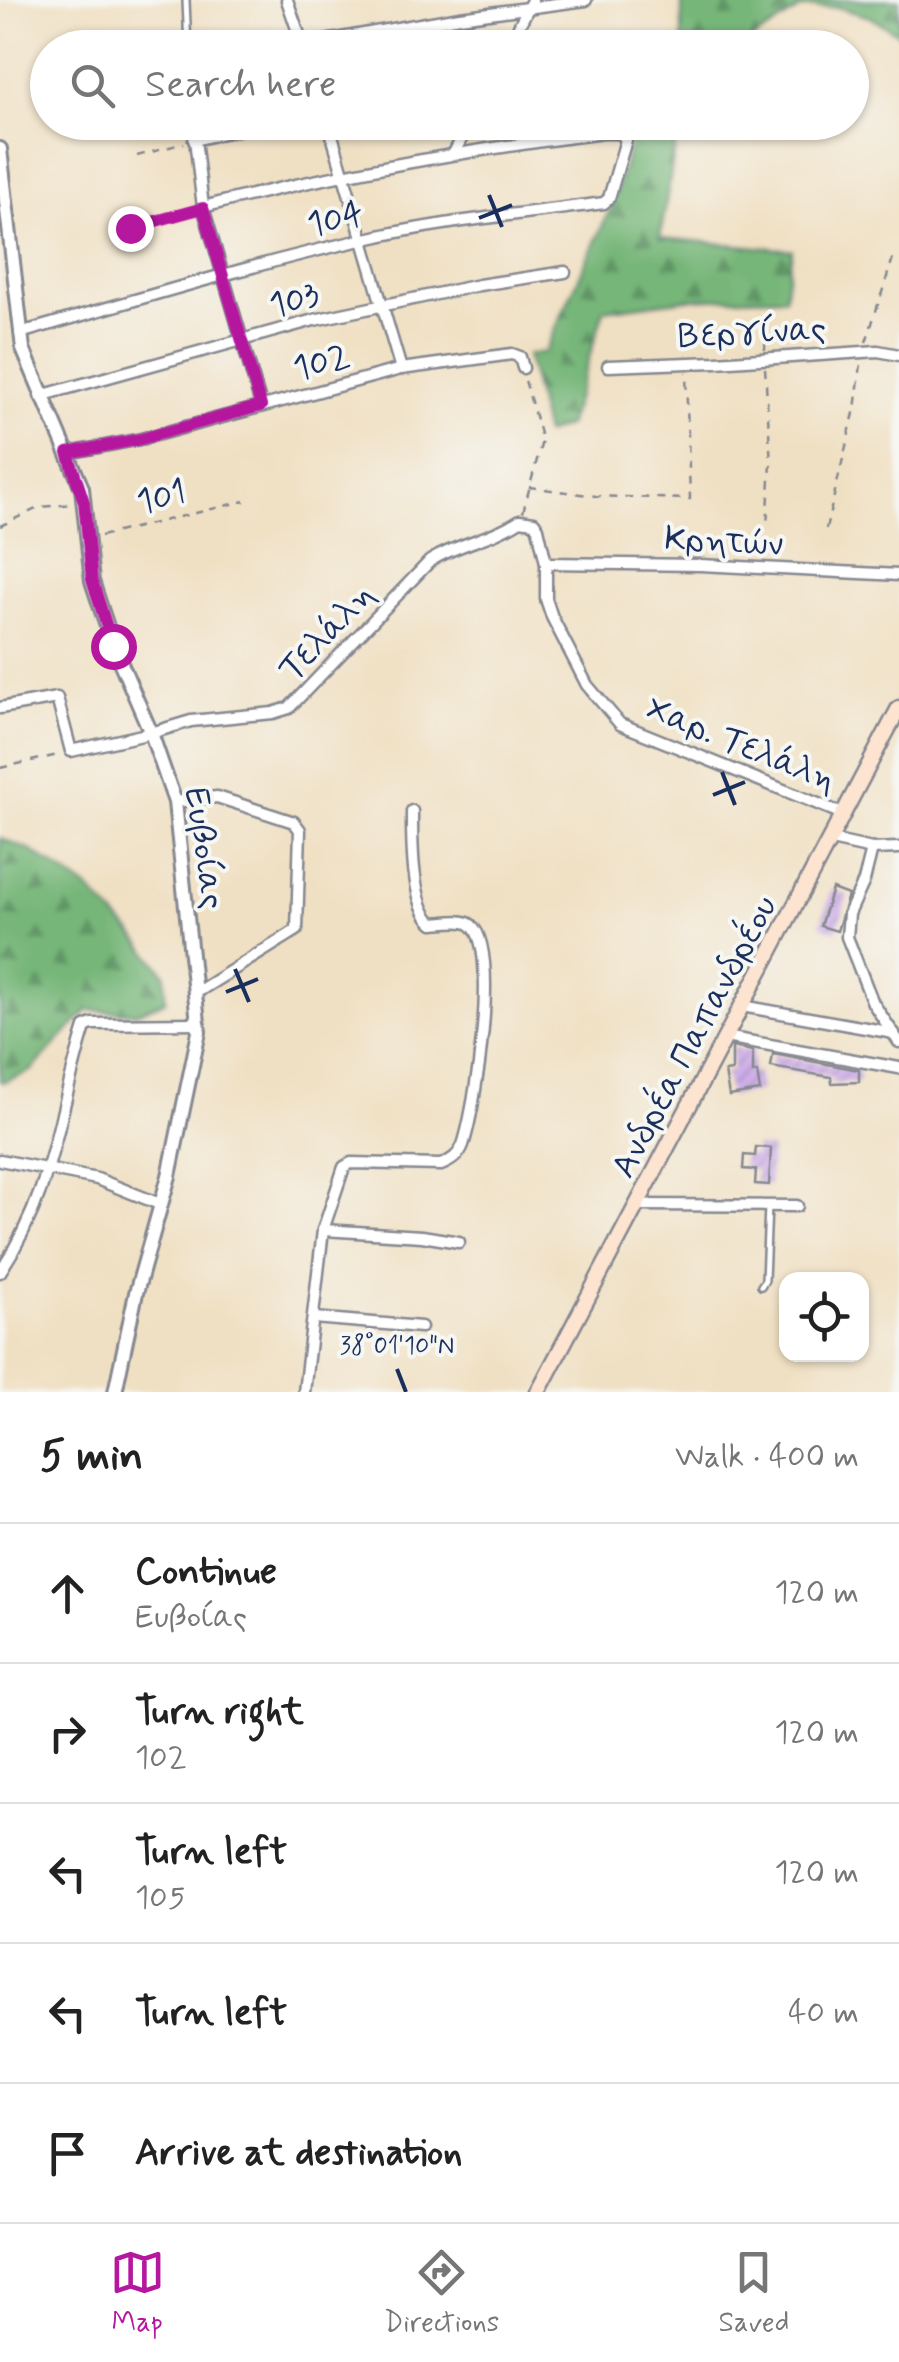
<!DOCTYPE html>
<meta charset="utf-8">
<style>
:root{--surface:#fff;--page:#f6f6f6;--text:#222;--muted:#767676;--line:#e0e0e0;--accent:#b5179e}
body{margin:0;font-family:Mynerve,sans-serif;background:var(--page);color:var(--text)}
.controls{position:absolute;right:30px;bottom:30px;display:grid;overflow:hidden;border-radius:20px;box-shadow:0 2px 8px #0004}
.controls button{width:90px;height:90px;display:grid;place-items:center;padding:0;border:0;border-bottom:2px solid var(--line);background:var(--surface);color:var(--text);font:50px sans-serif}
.stop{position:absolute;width:30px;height:30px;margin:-22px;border:8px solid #b5179e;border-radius:50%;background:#fff}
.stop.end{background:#b5179e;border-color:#fff;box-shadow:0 2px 10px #0008}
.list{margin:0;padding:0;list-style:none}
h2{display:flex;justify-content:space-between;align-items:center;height:130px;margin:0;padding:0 40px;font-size:42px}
h2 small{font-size:32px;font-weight:400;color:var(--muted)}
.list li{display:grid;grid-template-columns:65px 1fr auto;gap:30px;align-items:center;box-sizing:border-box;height:140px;padding:0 40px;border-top:2px solid var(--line)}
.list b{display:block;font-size:38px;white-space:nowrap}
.list p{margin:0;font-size:32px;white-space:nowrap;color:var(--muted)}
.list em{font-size:32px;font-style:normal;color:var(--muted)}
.icon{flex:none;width:55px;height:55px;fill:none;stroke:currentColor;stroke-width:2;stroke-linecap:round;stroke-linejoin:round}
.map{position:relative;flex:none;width:899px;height:1392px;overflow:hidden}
.search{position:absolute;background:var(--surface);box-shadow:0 2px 8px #0004;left:30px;right:30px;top:30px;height:110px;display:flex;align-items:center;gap:25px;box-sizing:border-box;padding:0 35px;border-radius:55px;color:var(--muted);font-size:38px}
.sheet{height:830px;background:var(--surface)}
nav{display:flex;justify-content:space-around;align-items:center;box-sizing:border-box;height:140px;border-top:2px solid var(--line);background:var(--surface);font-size:28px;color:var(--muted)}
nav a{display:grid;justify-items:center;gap:5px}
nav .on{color:var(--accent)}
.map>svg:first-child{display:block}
.forest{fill:url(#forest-firs);stroke:#48726b;stroke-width:2.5}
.building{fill:url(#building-hatch)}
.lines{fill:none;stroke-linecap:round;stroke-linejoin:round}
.service-casing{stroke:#868890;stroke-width:10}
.minor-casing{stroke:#868890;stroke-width:15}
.tertiary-casing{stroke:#868890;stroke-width:18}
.secondary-casing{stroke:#868890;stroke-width:19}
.path{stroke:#868890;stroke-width:2.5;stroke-dasharray:8 8;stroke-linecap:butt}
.service{stroke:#fff;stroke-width:5}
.minor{stroke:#fff;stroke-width:10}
.tertiary{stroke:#fff;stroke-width:12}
.secondary{stroke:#fde4d0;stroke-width:14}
.route{stroke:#b5179e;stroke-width:12}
.ticks{fill:none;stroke:#1b2f5e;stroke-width:4}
.labels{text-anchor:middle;stroke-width:8;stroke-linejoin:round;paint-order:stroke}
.street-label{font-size:35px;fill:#1b2f5e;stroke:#f6f6f2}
.ticks-label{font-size:25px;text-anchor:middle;fill:#1b2f5e;stroke:#f6f6f2;stroke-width:8;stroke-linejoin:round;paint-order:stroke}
</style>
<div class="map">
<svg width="899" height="1392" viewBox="0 0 899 1392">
<defs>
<pattern id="forest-firs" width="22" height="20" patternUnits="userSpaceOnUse" patternTransform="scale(2.5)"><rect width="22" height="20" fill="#76b678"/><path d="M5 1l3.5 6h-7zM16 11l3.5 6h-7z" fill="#609466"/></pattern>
<pattern id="building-hatch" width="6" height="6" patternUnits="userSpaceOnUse" patternTransform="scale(2.5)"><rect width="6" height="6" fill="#c8a2e7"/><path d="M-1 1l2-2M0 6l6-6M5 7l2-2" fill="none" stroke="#a284be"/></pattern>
</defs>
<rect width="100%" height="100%" fill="#f6f6f2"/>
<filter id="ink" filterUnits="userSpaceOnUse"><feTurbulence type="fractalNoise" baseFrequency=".01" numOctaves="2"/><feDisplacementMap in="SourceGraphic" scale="20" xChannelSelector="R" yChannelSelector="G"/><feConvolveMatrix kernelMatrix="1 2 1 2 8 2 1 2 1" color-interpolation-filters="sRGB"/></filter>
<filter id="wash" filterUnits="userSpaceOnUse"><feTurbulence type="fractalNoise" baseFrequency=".0048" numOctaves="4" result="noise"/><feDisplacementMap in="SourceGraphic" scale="40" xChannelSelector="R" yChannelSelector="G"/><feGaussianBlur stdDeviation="2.25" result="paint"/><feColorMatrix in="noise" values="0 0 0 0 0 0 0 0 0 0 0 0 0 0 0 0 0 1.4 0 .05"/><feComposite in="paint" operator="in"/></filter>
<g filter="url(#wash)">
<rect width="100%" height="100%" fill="#f0e0c3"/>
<g class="forest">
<path d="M682,0H899V34L870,17L837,7L801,8L741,47H682Z"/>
<path d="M637,123H679L660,238L792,250L785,297L687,299L604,310L568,425L545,434L527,355L545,352L611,207Z"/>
<path d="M0,838L30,850L87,888L134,935L165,974V1001L136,1013L88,1010L31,1071L4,1082L0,1081Z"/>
</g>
<g id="blocks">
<g class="building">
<path d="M832,889L848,895L837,931L820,926Z"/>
<path d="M732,1047L753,1051V1073L757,1072L760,1091L729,1096L725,1072L732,1071Z"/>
<path d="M773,1054L859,1070V1082L832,1083L831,1077L771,1067Z"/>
<path d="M756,1147L771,1148L769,1185L755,1184L756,1170L743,1169L744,1155L755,1156Z"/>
</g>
</g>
</g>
<g filter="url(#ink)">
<use href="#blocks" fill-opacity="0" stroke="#868890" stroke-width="2.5"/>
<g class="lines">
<g class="service-casing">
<g id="service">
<path d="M186,0L188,48"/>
<path d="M761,1286L765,1280L768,1206"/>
</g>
</g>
<g class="minor-casing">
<g id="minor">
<path d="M287,0L303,46"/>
<path d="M285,48L460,17L586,0"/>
<path d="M508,48L532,0"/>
<path d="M193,122L203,207L261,405"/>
<path d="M328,122L401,369"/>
<path d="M194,140L270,122"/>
<path d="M454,153L470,122"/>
<path d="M20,333C133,301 246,266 361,240C441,221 523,214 604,203L609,198L626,140L621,133H603C467,150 335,173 203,207"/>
<path d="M608,366L716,362L878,351L899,355"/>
<path d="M40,396L314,320L479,285L565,272"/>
<path d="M68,453L141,439L401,369L512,354L520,357L523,368"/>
<path d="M546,563L700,565L899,575"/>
<path d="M0,708L57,698L71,751L151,733L191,721L273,713L289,708L430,561C458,543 492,539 520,520L534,522L538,528L546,563V599L552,617L587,685L620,724L843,814"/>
<path d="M175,802L217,797L294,822L300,830L297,930L194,994"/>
<path d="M831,840L872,849L899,848"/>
<path d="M872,849L864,881L849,914L847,937L873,1003L899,1042"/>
<path d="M742,1006L894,1033"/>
<path d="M725,1037L899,1068"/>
<path d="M0,1160L97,1179L162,1205"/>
<path d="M637,1205L797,1206"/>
<path d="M323,1230L422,1236L459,1242"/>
<path d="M0,1272C54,1190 57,1117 85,1027L92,1024L198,1023"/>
<path d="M314,1318L421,1327"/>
<path d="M304,1392L323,1230L344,1167L351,1163L441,1165C451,1161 459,1156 463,1145C475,1110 501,949 471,925C463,918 443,923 433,923C411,905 412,839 412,811"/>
</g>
</g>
<g class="tertiary-casing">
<path id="tertiary" d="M0,149L23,349L82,488L92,581L113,645L151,733L175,802L199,1032L169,1176L136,1293L115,1392"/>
</g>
<g class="secondary-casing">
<path id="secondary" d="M538,1392L899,708"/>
</g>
<g class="path">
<path d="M137,156L184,143"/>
<path d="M130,228L191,211"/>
<path d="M866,342L894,255"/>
<path d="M765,350L766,319"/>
<path d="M765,368L771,464L767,526"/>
<path d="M529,487L596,496L690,499L686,372"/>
<path d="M523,512L542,441L525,380"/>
<path d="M0,526L40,507L73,504"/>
<path d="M826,529L855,409L861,364"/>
<path d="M101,536L245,501"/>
<path d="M0,768L62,754"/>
</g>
<use href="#service" class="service"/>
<use href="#minor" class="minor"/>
<use href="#tertiary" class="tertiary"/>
<use href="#secondary" class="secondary"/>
</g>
</g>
<g class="lines" filter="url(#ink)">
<path class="route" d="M113,646L92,580L84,502L68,453L141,439L261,406L203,208L130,228"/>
</g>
<path class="ticks" d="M489,195L502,227M479,218L512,205M722,772L735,805M713,795L745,782M235,969L249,1002M226,992L258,979M397,1369L406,1392"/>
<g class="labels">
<g class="street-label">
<text transform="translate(335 218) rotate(-13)" y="12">104</text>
<text transform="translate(294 299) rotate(-15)" y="12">103</text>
<text transform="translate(752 331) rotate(-3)" y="12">Βεργίνας</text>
<text transform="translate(321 361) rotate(-15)" y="12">102</text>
<text transform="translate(161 496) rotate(-13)" y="12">101</text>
<text transform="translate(724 540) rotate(3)" y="12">Κρητών</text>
<text transform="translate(326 631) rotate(-46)" y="12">Τελάλη</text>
<text transform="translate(742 743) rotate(22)" y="12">Χαρ. Τελάλη</text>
<text transform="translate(206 848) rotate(82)" y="12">Ευβοίας</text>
<text transform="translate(693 1036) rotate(-62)" y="12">Ανδρέα Παπανδρέου</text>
</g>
</g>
<g class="ticks-label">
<text x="397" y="1353">38°01'10"N</text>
</g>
</svg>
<div class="controls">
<button><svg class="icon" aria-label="locate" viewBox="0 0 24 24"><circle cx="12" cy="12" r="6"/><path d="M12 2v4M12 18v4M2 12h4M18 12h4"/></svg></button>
</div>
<div class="stop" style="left:113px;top:646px"></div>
<div class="stop end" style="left:130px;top:228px"></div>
<div class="search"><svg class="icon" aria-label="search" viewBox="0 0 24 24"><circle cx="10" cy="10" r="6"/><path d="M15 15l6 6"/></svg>Search here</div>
</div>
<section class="sheet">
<h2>5 min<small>Walk · 400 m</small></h2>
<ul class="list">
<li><svg class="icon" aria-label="ahead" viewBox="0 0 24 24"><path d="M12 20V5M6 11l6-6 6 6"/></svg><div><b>Continue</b><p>Ευβοίας</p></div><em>120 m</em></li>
<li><svg class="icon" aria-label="right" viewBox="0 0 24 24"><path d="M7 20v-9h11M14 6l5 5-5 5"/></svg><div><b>Turn right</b><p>102</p></div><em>120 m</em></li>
<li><svg class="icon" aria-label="left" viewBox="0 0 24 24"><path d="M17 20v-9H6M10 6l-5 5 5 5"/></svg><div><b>Turn left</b><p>105</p></div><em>120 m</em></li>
<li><svg class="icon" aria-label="left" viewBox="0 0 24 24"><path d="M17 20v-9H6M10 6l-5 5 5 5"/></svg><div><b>Turn left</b></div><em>40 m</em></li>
<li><svg class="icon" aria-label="arrive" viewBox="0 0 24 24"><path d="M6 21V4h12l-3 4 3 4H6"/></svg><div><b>Arrive at destination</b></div></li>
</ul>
</section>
<nav>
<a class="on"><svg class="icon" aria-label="map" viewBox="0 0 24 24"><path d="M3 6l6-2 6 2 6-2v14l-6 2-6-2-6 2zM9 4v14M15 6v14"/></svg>Map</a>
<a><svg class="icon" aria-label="directions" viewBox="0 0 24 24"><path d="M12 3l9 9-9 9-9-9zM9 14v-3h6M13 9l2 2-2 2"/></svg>Directions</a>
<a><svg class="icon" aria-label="saved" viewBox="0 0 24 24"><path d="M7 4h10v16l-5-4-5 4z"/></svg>Saved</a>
</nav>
